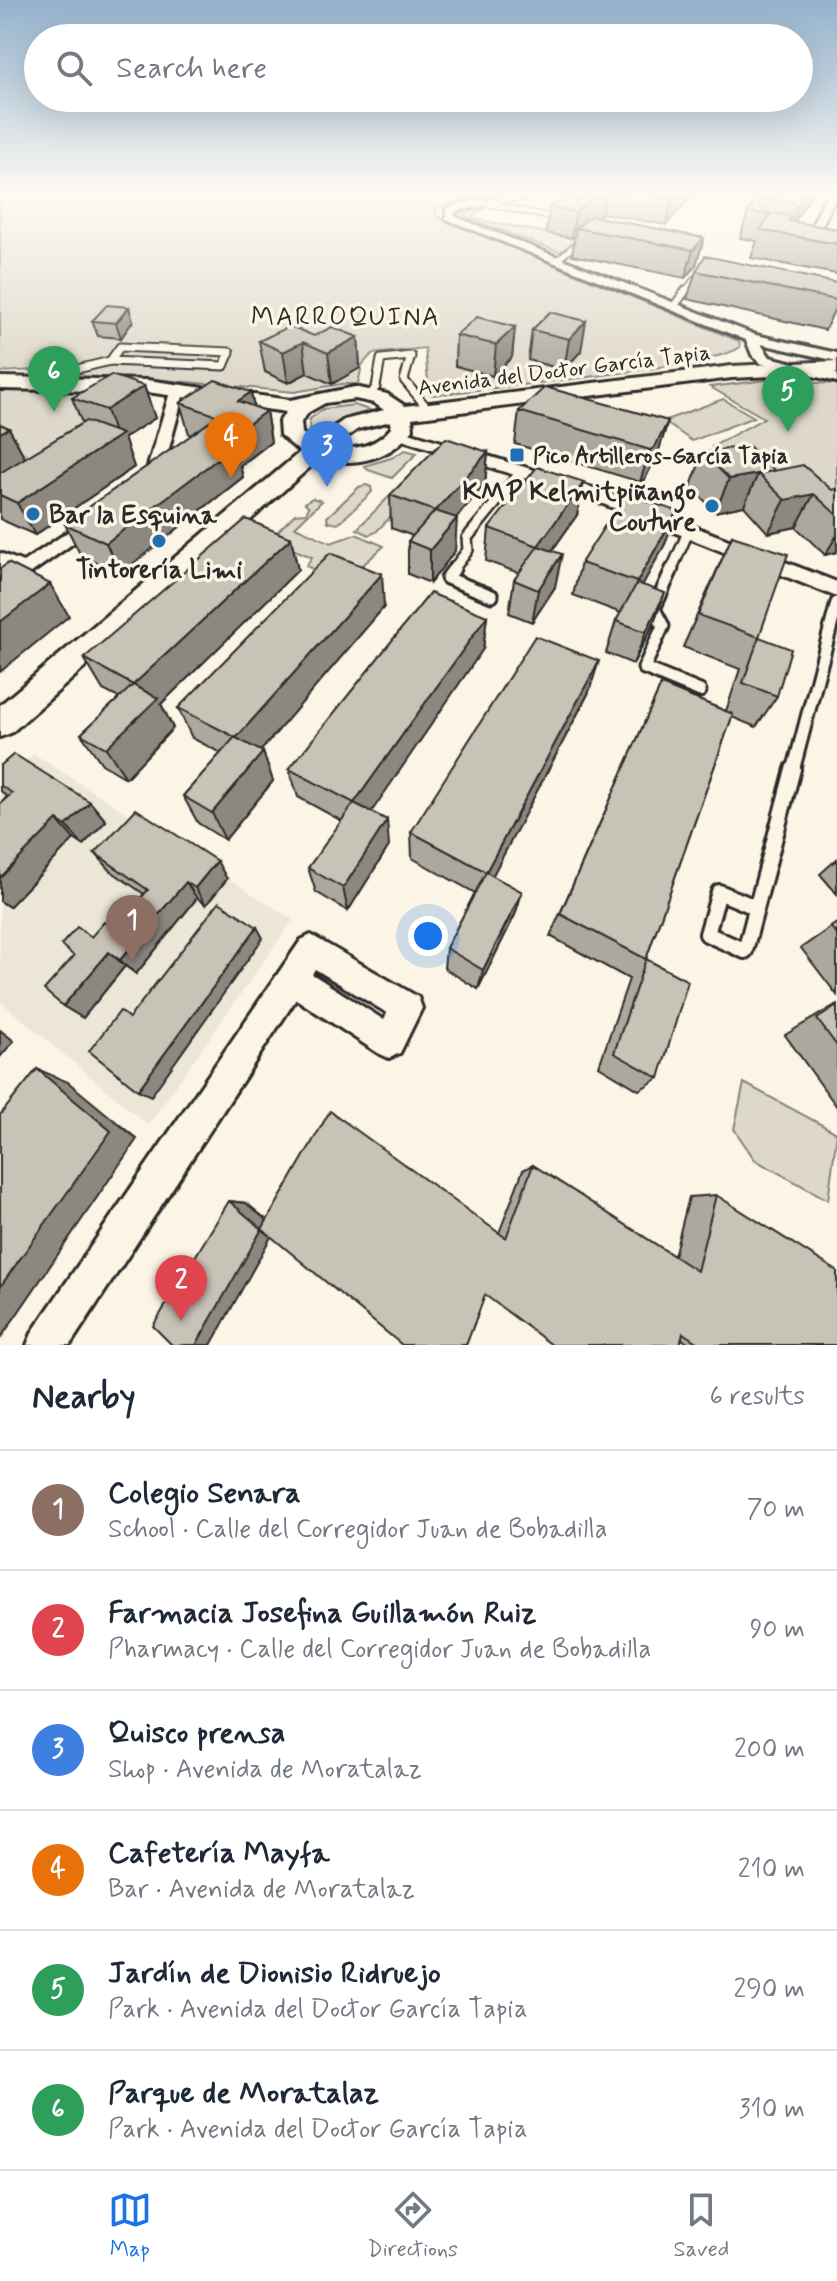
<!DOCTYPE html>
<meta charset="utf-8">
<style>
:root{--surface:#fff;--page:#f6f6f7;--text:#1f2937;--muted:#747a83;--line:#e0e1e3;--accent:#1a73e8}
body{margin:0;font-family:Mynerve,sans-serif;background:var(--page);color:var(--text)}
.you{position:absolute;left:428px;top:936px;width:28px;height:28px;margin:-20px;border:6px solid #fff;border-radius:50%;background:#1a73e8;box-shadow:0 0 0 12px #1a73e833}
.badge{display:grid;place-items:center;width:52px;height:52px;border-radius:50%;background:var(--accent);color:#fff;font-size:26px;font-weight:700}
.pin{position:absolute;translate:-50% -66px;filter:drop-shadow(0 2px 4px #0008)}
.pin::after{content:'';position:absolute;top:42px;width:28px;height:24px;background:inherit;clip-path:polygon(0 0,100% 0,50% 100%)}
.list{margin:0;padding:0;list-style:none}
h2{display:flex;justify-content:space-between;align-items:center;height:104px;margin:0;padding:0 32px;font-size:34px}
h2 small{font-size:26px;font-weight:400;color:var(--muted)}
.list li{display:grid;grid-template-columns:52px 1fr auto;gap:24px;align-items:center;box-sizing:border-box;height:120px;padding:0 32px;border-top:2px solid var(--line)}
.list b{display:block;font-size:30px;white-space:nowrap}
.list p{margin:0;font-size:26px;white-space:nowrap;color:var(--muted)}
.list em{font-size:26px;font-style:normal;color:var(--muted)}
.icon{flex:none;width:44px;height:44px;fill:none;stroke:currentColor;stroke-width:2;stroke-linecap:round;stroke-linejoin:round}
.map{position:relative;flex:none;width:837px;height:1345px;overflow:hidden}
.search{position:absolute;background:var(--surface);box-shadow:0 8px 32px #0002;left:24px;right:24px;top:24px;height:88px;display:flex;align-items:center;gap:20px;box-sizing:border-box;padding:0 28px;border-radius:44px;color:var(--muted);font-size:30px}
.sheet{height:824px;background:var(--surface)}
nav{display:flex;justify-content:space-around;align-items:center;box-sizing:border-box;height:112px;border-top:2px solid var(--line);background:var(--surface);font-size:22px;color:var(--muted)}
nav a{display:grid;justify-items:center;gap:4px}
nav .on{color:var(--accent)}
.map>svg:first-child{display:block}
.built{fill:#ece6d7}
.green{fill:#ded8ca;stroke:#84827a;stroke-width:2}
.lines{fill:none;stroke-linecap:round;stroke-linejoin:round}
.lane-far4-casing{stroke:#2b2b2b;stroke-width:8}
.lane-far3-casing{stroke:#2b2b2b;stroke-width:11}
.lane-far2-casing{stroke:#2b2b2b;stroke-width:14}
.lane-far1-casing{stroke:#2b2b2b;stroke-width:17}
.lane-casing{stroke:#2b2b2b;stroke-width:20}
.street-casing{stroke:#2b2b2b;stroke-width:6}
.secondary-casing{stroke:#2b2b2b;stroke-width:6}
.lane-far4{stroke:#fcf5e5;stroke-width:5}
.lane-far3{stroke:#fcf5e5;stroke-width:7}
.lane-far2{stroke:#fcf5e5;stroke-width:9}
.lane-far1{stroke:#fcf5e5;stroke-width:11}
.lane{stroke:#fcf5e5;stroke-width:14}
.street{fill:#fcf5e5;fill-rule:evenodd}
.secondary{fill:#fcf5e5;fill-rule:evenodd}
.wall{fill:#aca89d;stroke:#2b2b2b;stroke-width:2}
.shaded-wall{fill:#8c8880;stroke:#2b2b2b;stroke-width:2}
.building{fill:#c8c3b7;stroke:#2b2b2b;stroke-width:2}
.poi-dot{fill:#1f6fb2;stroke:#fcf5e5;stroke-width:3}
.labels{text-anchor:middle;stroke-width:7;stroke-linejoin:round;paint-order:stroke}
.far-street-label{font-size:22px;fill:#2b2b2b;stroke:#fcf5e5}
.far-poi-label{font-size:22px;font-weight:bold;fill:#2b2b2b;stroke:#fcf5e5;text-anchor:start}
.far-quarter-label{font-size:26px;letter-spacing:2px;fill:#2b2b2b;stroke:#fcf5e5}
.poi-label{font-size:26px;font-weight:bold;fill:#2b2b2b;stroke:#fcf5e5;text-anchor:end}
</style>
<div class="map">
<svg width="837" height="1345" viewBox="0 0 837 1345">
<rect width="100%" height="100%" fill="#fcf5e5"/>
<filter id="ink" filterUnits="userSpaceOnUse"><feTurbulence type="fractalNoise" baseFrequency=".0125" numOctaves="2"/><feDisplacementMap in="SourceGraphic" scale="16" xChannelSelector="R" yChannelSelector="G"/><feConvolveMatrix kernelMatrix="1 2 1 2 8 2 1 2 1" color-interpolation-filters="sRGB"/></filter>
<g filter="url(#ink)">
<path class="built" d="M34,754L293,920L148,1125L0,1001V784Z"/>
<g class="green">
<path d="M0,194H508L457,201L435,208L436,216L739,341L740,347C720,367 477,389 432,395L429,394L425,348L372,354L362,365L358,384H342L294,392L154,379L40,375L36,370L0,372Z"/>
<path d="M486,207L471,218L577,239L560,252L468,218L464,214Z"/>
<path d="M767,380L837,384V500L712,447L764,418L710,387Z"/>
<path d="M0,389L137,392L35,458L0,443Z"/>
<path d="M723,399L754,417L692,441L663,421Z"/>
<path d="M354,405L373,411L334,424L317,438L309,431L310,419L323,409Z"/>
<path d="M405,450L417,453L392,478L368,470L364,466L391,458Z"/>
<path d="M428,457L419,487L376,532L369,535L357,529Z"/>
<path d="M366,485L371,487L372,492L338,524L328,522L327,517L359,487Z"/>
<path d="M312,498L322,501L295,527L331,543L356,534L384,546L344,582L306,566L312,557L280,544L277,532L295,514L306,513L309,507L305,503Z"/>
<path d="M744,1083L837,1133L828,1200L755,1160L734,1129Z"/>
</g>
<g class="lines">
<g class="lane-far4-casing">
<g id="lane-far4">
<path d="M695,197L698,194"/>
<path d="M481,202L560,219"/>
<path d="M557,260L584,238"/>
<path d="M685,292L695,278L705,280"/>
</g>
</g>
<g class="lane-far3-casing">
<g id="lane-far3">
<path d="M674,306L686,290"/>
<path d="M120,347L230,352L224,366L110,361Z"/>
<path d="M49,383L65,372L110,361"/>
<path d="M370,395L376,387L381,359L411,356L404,380L429,410"/>
</g>
</g>
<g class="lane-far2-casing">
<g id="lane-far2">
<path d="M452,571L468,550L467,538L521,472"/>
<path d="M671,571L689,530"/>
</g>
</g>
<g class="lane-far1-casing">
<g id="lane-far1">
<path d="M454,569L447,578L492,596"/>
<path d="M672,569L654,609L663,626L644,668L700,691"/>
<path d="M793,771L837,603"/>
</g>
</g>
<g class="lane-casing">
<path id="lane" d="M755,907L719,892L707,934L745,951L793,769"/>
</g>
<g class="street-casing">
<g id="street">
<path d="M528,194H550L465,209L454,212L456,217L756,335L837,353V361L761,344L770,357L837,374V382L760,363L752,355L746,340L446,219V209L463,203Z"/>
<path d="M827,194H837L815,240L837,245V251L804,242Z"/>
<path d="M178,385L185,389L161,478L153,487H141L138,483L145,476L171,389Z"/>
<path d="M399,429L600,490L837,582V597L588,498L393,437L391,434Z"/>
<path d="M93,515L102,521L99,525L0,595V578L9,572L0,567V553L23,562Z"/>
<path d="M311,935L418,997L422,1008L400,1053L389,1058L378,1053L296,999L70,1345H27L33,1331L301,940ZM315,969L387,1013L384,1020L312,974Z"/>
</g>
</g>
<g class="secondary-casing">
<path id="secondary" d="M837,361V373L732,378L412,418L413,429C391,460 355,467 319,459L11,733L0,737V705L300,452L280,435L279,422L286,412L147,392L0,389V377L147,380L290,400L355,387L387,394L405,406L732,366ZM355,399L374,403L384,410L344,420L313,442L302,433L301,422L309,412L325,403ZM391,421V428C375,447 355,450 331,448L358,429Z"/>
</g>
<use href="#lane-far4" class="lane-far4"/>
<use href="#lane-far3" class="lane-far3"/>
<use href="#lane-far2" class="lane-far2"/>
<use href="#lane-far1" class="lane-far1"/>
<use href="#lane" class="lane"/>
<use href="#street" class="street"/>
<use href="#secondary" class="secondary"/>
</g>
<g class="wall">
<path d="M573,194H693L666,225L602,213L597,217L704,238L696,265L685,278L572,255L575,235L571,238L546,233L550,207L572,199Z"/>
<path d="M762,194L810,197L794,222L837,229V274L751,258L757,241L740,238L748,212Z"/>
<path d="M696,271L837,283V304L825,330L687,299Z"/>
<path d="M550,312L581,351L564,370L528,360L532,330Z"/>
<path d="M92,321H133L121,338L98,336Z"/>
<path d="M515,327L512,357L493,376L455,366L456,335Z"/>
<path d="M314,336L358,337L360,368L332,384L307,373L288,383L265,372L259,341Z"/>
<path d="M144,386L155,418L124,438L134,467L35,535L0,519V424L9,428L25,458L82,423L72,398Z"/>
<path d="M180,403L254,407L266,411L271,442L240,466L243,477L120,574L81,556L65,524L192,435L189,434Z"/>
<path d="M519,411L668,421L658,453L645,479L640,482L515,444Z"/>
<path d="M488,452L485,484L456,518L455,551L430,583L408,574V541L413,536L391,528L390,495Z"/>
<path d="M703,453L775,471L832,490L837,489V552L825,555L796,527L768,533L744,506L715,512L691,486Z"/>
<path d="M577,515L552,551L555,587L532,622L509,613L514,580L519,573L486,561L489,528Z"/>
<path d="M732,536L759,637L777,696L756,727L732,717L646,959L659,1078L639,1090L599,1066L629,979L550,936L661,685L726,711L740,669L683,647Z"/>
<path d="M291,538L298,570L161,704L173,728L126,778L102,764L81,734L119,698L103,690L84,658Z"/>
<path d="M665,544L642,584L653,625L633,664L606,653L616,621L621,613L573,595L581,563Z"/>
<path d="M384,607L260,751L263,752L273,781L225,840L198,823L183,796L221,753L192,738L178,708Z"/>
<path d="M487,616L483,649L371,811L389,846L348,911L316,892L308,868L342,821L298,797L289,769Z"/>
<path d="M589,692L492,876L522,892L515,915L478,989L444,968L446,948L475,893L412,858L411,832Z"/>
<path d="M0,766L90,802L106,821L83,845L74,839L9,907L0,901V804L7,797L0,790Z"/>
<path d="M95,853L227,879L206,905L197,898L136,974L125,966L83,1018L63,1006L91,937L114,929L144,894L111,871Z"/>
<path d="M837,859V894L820,874Z"/>
<path d="M837,923V995L801,948Z"/>
<path d="M837,1004V1107L785,1035Z"/>
<path d="M533,1165L674,1256L689,1197L716,1195L837,1345H690L682,1339L485,1295L466,1345L229,1201L246,1203L267,1220L499,1233L523,1170Z"/>
</g>
<g class="shaded-wall">
<path d="M599,194H605L602,213L583,229L576,228L575,235L571,238L576,212Z"/>
<path d="M677,194H693L666,225L672,199Z"/>
<path d="M806,194H811L788,233L798,207Z"/>
<path d="M704,238L696,265L685,278L693,250Z"/>
<path d="M129,307L133,321L121,338L116,323Z"/>
<path d="M586,321L581,351L564,370L569,339Z"/>
<path d="M515,327L512,357L493,376L496,345Z"/>
<path d="M358,337L360,368L332,384L328,353Z"/>
<path d="M303,342L307,373L288,383L283,352Z"/>
<path d="M144,386L155,418L124,438L134,467L35,535L17,503L116,438L106,410Z"/>
<path d="M251,392L256,418L266,411L271,442L240,466L243,477L120,574L106,543L224,442L238,401Z"/>
<path d="M668,421L658,453L645,479L640,482L650,450Z"/>
<path d="M9,428L26,460L0,476V433Z"/>
<path d="M488,452L485,484L434,544L435,511Z"/>
<path d="M758,474L744,506L715,512L729,479Z"/>
<path d="M584,482L577,515L532,579L538,546Z"/>
<path d="M814,494L796,527L768,533L785,500Z"/>
<path d="M677,511L665,544L626,615L637,582Z"/>
<path d="M457,518L455,551L430,583V550Z"/>
<path d="M837,535V552L825,555Z"/>
<path d="M291,538L298,570L161,704L173,728L126,778L106,748L133,685Z"/>
<path d="M562,554L555,587L532,622L538,590Z"/>
<path d="M382,574L384,607L247,767L236,738Z"/>
<path d="M50,584L69,616L0,672V622Z"/>
<path d="M665,593L653,625L633,664L646,632Z"/>
<path d="M487,616L483,649L359,830L354,803Z"/>
<path d="M599,661L589,692L482,896L486,872Z"/>
<path d="M263,752L273,781L225,840L212,813Z"/>
<path d="M90,802L106,821L83,845L66,826Z"/>
<path d="M57,820L74,839L9,907L0,901V878Z"/>
<path d="M387,820L389,846L348,911L343,888Z"/>
<path d="M217,861L227,879L206,905L195,888Z"/>
<path d="M186,882L197,898L136,974L120,960Z"/>
<path d="M522,892L515,915L478,989L483,970Z"/>
<path d="M257,927L263,938L151,1096L138,1090Z"/>
<path d="M109,952L125,966L83,1018L63,1006Z"/>
<path d="M0,1030L14,1041L0,1057Z"/>
<path d="M37,1069L68,1082L137,1139L0,1339V1287Z"/>
<path d="M229,1201L246,1203L276,1228L211,1345H196Z"/>
</g>
<g class="building">
<path d="M584,194H599L576,212L550,207L562,198L584,200Z"/>
<path d="M643,194H677L672,199Z"/>
<path d="M762,194H806L798,207L791,201L763,199L758,202V207L768,213L791,216L789,221L837,229V244L760,230L770,215L748,212Z"/>
<path d="M591,216L704,238L693,250L576,228Z"/>
<path d="M705,256L837,283V300L696,271Z"/>
<path d="M107,305L129,307L116,323L92,321Z"/>
<path d="M550,312L586,321L569,339L532,330Z"/>
<path d="M477,317L515,327L496,345L456,335Z"/>
<path d="M290,326L314,336L332,327L358,337L328,353L303,342L283,352L259,341Z"/>
<path d="M111,375L144,386L106,410L72,398Z"/>
<path d="M215,380L251,392L238,401L266,411L224,442L235,446L106,543L65,524L218,416L180,403Z"/>
<path d="M545,387L668,421L655,447L650,450L519,411Z"/>
<path d="M86,421L122,434L17,503L0,495V473Z"/>
<path d="M0,424L9,428L0,433Z"/>
<path d="M446,438L488,452L435,511L390,495Z"/>
<path d="M748,445L775,471L729,479L703,453Z"/>
<path d="M803,465L832,490L837,489V515L814,494L785,500L758,474Z"/>
<path d="M537,467L584,482L538,546L489,528Z"/>
<path d="M625,494L677,511L637,582L581,563Z"/>
<path d="M435,511L457,518L430,550L408,541Z"/>
<path d="M246,519L291,538L133,685L84,658Z"/>
<path d="M732,536L788,554L759,637L791,649L777,696L743,683L759,637L698,615Z"/>
<path d="M538,546L562,554L538,590L514,580Z"/>
<path d="M330,553L382,574L236,738L263,752L212,813L183,796L235,737L178,708Z"/>
<path d="M8,563L50,584L0,622V569Z"/>
<path d="M637,583L665,593L646,632L616,621Z"/>
<path d="M430,593L487,616L354,803L289,769Z"/>
<path d="M535,636L599,661L486,872L411,832Z"/>
<path d="M133,685L158,698L106,748L81,734Z"/>
<path d="M661,685L733,714L646,959L560,914Z"/>
<path d="M14,754L90,802L66,826L57,820L0,878V804L12,793L0,785V766Z"/>
<path d="M354,803L387,820L343,888L308,868Z"/>
<path d="M136,809L217,861L195,888L186,882L120,960L109,952L63,1006L44,990L74,956L61,945L77,927L91,937L104,922L114,929L148,890L95,853Z"/>
<path d="M486,872L522,892L483,970L446,948Z"/>
<path d="M219,902L257,927L138,1090L89,1051L120,1011L129,1018Z"/>
<path d="M837,923V935L831,927Z"/>
<path d="M646,959L688,981L659,1078L614,1053Z"/>
<path d="M837,1006V1046L817,1019Z"/>
<path d="M37,1069L111,1131L0,1287V1115Z"/>
<path d="M330,1111L506,1238L533,1165L697,1271L716,1195L837,1271V1345H701L683,1333L680,1345H552L485,1295L466,1345H402L262,1229Z"/>
<path d="M229,1201L262,1229L196,1345H172L153,1326Z"/>
</g>
</g>
<linearGradient id="sky" x2="0" y2="1"><stop stop-color="#93b2cd"/><stop offset="0.51" stop-color="#fefaf3"/><stop offset="1" stop-color="#fefaf3" stop-opacity="0"/></linearGradient>
<rect width="837" height="382" fill="url(#sky)"/>
<g class="poi-dot">
<rect x="509" y="447" width="16" height="16" rx="4"/>
<circle cx="712" cy="506" r="8"/>
<circle cx="33" cy="514" r="8"/>
<circle cx="159" cy="541" r="8"/>
</g>
<g class="labels">
<g class="far-street-label">
<text transform="translate(564 369) rotate(-7)" y="8">Avenida del Doctor García Tapia</text>
</g>
<g class="far-poi-label">
<text x="533" y="463">Pico Artilleros-García Tapia</text>
</g>
<g class="far-quarter-label">
<text x="346" y="325">MARROQUINA</text>
</g>
<g class="poi-label">
<text x="696" y="500">KMP Kelmitpiñango<tspan x="696" dy="30">Couture</tspan></text>
<text x="49" y="523" text-anchor="start">Bar la Esquina</text>
<text x="159" y="578" text-anchor="middle">Tintorería Limi</text>
</g>
</g>
</svg>
<div class="you"></div>
<div class="pin badge" style="left:132px;top:961px;background:#8d6e63">1</div>
<div class="pin badge" style="left:181px;top:1321px;background:#e0444e">2</div>
<div class="pin badge" style="left:327px;top:487px;background:#3f7fe0">3</div>
<div class="pin badge" style="left:231px;top:478px;background:#e8710a">4</div>
<div class="pin badge" style="left:788px;top:432px;background:#2e9e5b">5</div>
<div class="pin badge" style="left:54px;top:412px;background:#2e9e5b">6</div>
<div class="search"><svg class="icon" aria-label="search" viewBox="0 0 24 24"><circle cx="10" cy="10" r="6"/><path d="M15 15l6 6"/></svg>Search here</div>
</div>
<section class="sheet">
<h2>Nearby<small>6 results</small></h2>
<ul class="list">
<li><span class="badge" style="background:#8d6e63">1</span><div><b>Colegio Senara</b><p>School · Calle del Corregidor Juan de Bobadilla</p></div><em>70 m</em></li>
<li><span class="badge" style="background:#e0444e">2</span><div><b>Farmacia Josefina Guillamón Ruiz</b><p>Pharmacy · Calle del Corregidor Juan de Bobadilla</p></div><em>90 m</em></li>
<li><span class="badge" style="background:#3f7fe0">3</span><div><b>Quisco prensa</b><p>Shop · Avenida de Moratalaz</p></div><em>200 m</em></li>
<li><span class="badge" style="background:#e8710a">4</span><div><b>Cafetería Mayfa</b><p>Bar · Avenida de Moratalaz</p></div><em>210 m</em></li>
<li><span class="badge" style="background:#2e9e5b">5</span><div><b>Jardín de Dionisio Ridruejo</b><p>Park · Avenida del Doctor García Tapia</p></div><em>290 m</em></li>
<li><span class="badge" style="background:#2e9e5b">6</span><div><b>Parque de Moratalaz</b><p>Park · Avenida del Doctor García Tapia</p></div><em>310 m</em></li>
</ul>
</section>
<nav>
<a class="on"><svg class="icon" aria-label="map" viewBox="0 0 24 24"><path d="M3 6l6-2 6 2 6-2v14l-6 2-6-2-6 2zM9 4v14M15 6v14"/></svg>Map</a>
<a><svg class="icon" aria-label="directions" viewBox="0 0 24 24"><path d="M12 3l9 9-9 9-9-9zM9 14v-3h6M13 9l2 2-2 2"/></svg>Directions</a>
<a><svg class="icon" aria-label="saved" viewBox="0 0 24 24"><path d="M7 4h10v16l-5-4-5 4z"/></svg>Saved</a>
</nav>
